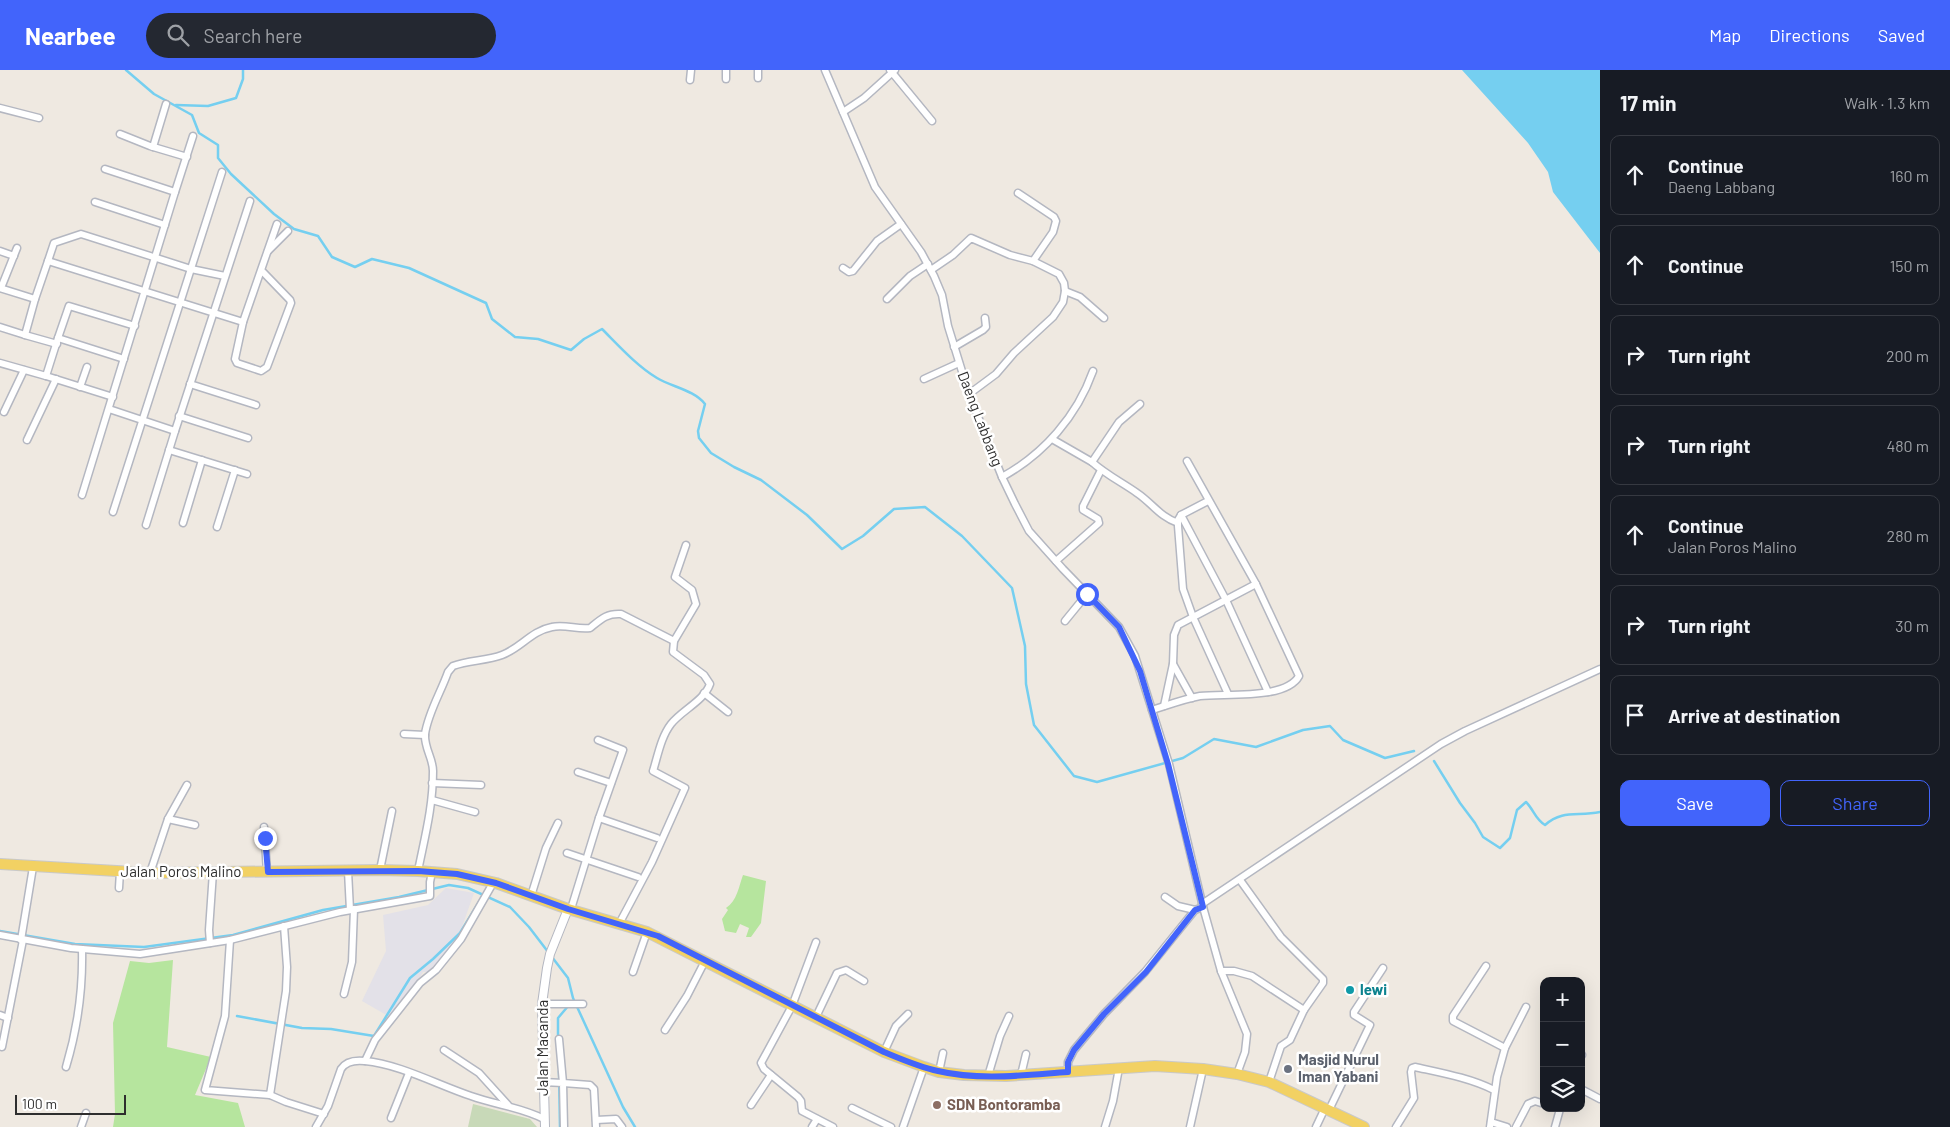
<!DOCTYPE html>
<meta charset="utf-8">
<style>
:root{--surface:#171b24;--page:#242831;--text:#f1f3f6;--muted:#9ea1a6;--line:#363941;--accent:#4264fb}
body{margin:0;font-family:Barlow,sans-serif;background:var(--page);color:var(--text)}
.controls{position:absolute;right:15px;bottom:15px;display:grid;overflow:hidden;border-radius:10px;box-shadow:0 5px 20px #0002}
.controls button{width:45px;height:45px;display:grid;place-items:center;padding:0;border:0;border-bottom:1px solid var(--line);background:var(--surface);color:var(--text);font:25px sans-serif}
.scale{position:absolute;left:15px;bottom:12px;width:111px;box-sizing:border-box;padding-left:5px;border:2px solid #2e2e2e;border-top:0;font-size:14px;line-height:18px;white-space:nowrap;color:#2e2e2e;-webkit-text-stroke:4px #fff;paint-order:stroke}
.stop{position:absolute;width:15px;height:15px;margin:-11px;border:4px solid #4264fb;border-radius:50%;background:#fff}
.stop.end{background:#4264fb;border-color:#fff;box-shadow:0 1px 5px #0008}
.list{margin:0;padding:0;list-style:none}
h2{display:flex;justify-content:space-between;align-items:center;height:65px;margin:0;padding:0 20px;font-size:21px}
h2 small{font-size:16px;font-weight:400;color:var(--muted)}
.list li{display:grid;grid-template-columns:32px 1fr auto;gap:15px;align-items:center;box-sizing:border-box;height:80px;margin:0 10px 10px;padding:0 10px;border:1px solid var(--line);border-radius:10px}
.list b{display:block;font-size:19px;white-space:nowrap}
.list p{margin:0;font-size:16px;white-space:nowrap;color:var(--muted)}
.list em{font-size:16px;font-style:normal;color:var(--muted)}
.actions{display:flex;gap:10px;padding:15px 20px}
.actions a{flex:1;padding:11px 0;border:1px solid var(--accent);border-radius:10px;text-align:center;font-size:18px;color:var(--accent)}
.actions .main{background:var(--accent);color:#fff}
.icon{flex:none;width:28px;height:28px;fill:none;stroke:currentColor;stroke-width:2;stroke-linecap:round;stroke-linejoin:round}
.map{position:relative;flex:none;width:1600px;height:1057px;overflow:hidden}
header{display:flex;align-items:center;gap:30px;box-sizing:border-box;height:70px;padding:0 25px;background:var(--accent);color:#fff}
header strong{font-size:24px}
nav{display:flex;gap:28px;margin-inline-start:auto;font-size:18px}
.search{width:350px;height:45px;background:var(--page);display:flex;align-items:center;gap:12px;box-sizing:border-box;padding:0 18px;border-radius:28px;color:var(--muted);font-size:19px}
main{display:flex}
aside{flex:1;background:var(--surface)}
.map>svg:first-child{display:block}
.industrial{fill:#e3e1e8}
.green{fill:#b6e59e}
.cemetery{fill:#c8d9b8}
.water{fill:#75cff0}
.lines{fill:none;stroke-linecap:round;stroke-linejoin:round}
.stream{stroke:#75cff0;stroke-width:2.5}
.minor-casing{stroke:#b4b7c1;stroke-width:9}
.tertiary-casing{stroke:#b4b7c1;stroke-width:10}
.primary-casing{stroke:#c9c9c9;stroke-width:12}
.minor{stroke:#fff;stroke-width:6}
.tertiary{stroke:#fff;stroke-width:8}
.primary{stroke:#f2d163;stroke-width:10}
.route{stroke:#4264fb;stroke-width:6}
.culture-dot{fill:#0f9aa8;stroke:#fff;stroke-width:2}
.worship-dot{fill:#6b7280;stroke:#fff;stroke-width:2}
.education-dot{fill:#8d6e63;stroke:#fff;stroke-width:2}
.labels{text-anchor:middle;stroke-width:5;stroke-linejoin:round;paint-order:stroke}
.street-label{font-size:15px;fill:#2e2e2e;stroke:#fff}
.culture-label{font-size:15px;font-weight:bold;fill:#0d838f;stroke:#fff;text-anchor:start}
.worship-label{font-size:15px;font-weight:bold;fill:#5b616d;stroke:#fff;text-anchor:start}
.education-label{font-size:15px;font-weight:bold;fill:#785e54;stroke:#fff;text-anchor:start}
</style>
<header>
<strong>Nearbee</strong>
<div class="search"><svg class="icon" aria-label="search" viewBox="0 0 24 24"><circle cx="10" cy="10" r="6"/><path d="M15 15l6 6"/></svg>Search here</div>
<nav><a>Map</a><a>Directions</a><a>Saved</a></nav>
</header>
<main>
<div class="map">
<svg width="1600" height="1057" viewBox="0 0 1600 1057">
<rect width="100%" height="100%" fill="#efe9e1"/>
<path class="industrial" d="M446,818L474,823L457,871L431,902H423L395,950L362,931L386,881L383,845L428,835Z"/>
<g class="green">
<path d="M743,805L766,811L761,853L751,867H746L749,858L740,854L736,863L725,861L722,849L728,840L726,838C737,831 739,816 743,805Z"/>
<path d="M173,890L167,977L211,987L195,1025L238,1033L245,1057H113L115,1044L113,953L130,891L149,893Z"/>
</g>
<path class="cemetery" d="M473,1034L530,1049L537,1057H468Z"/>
<path class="water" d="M1462,0H1600V183L1553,122L1548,102L1528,73Z"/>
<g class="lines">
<g class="stream">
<path d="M126,0L154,24L192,45L199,63L218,75V88L231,104L274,144L294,159L318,166L332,187L355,197L372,189L409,198L486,233L492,249L515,267L538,269L571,280L584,269L602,259C619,276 637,296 657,308C672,317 694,320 705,334L698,361L699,368L711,383L734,397L761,410L807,445L842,479L863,466L894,439L925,437L962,466L1012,518L1025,576L1026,614L1034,655L1074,706L1097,712L1183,688L1214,669L1256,677L1303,660L1330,656L1343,670L1385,688L1414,681"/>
<path d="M176,35L208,36L236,28L243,9V0"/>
<path d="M1434,691L1460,733L1475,753L1483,767L1500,778L1510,768L1517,740L1526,732C1534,740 1535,749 1545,755C1563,739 1578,747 1600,742"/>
<path d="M0,861L75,874L144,877L233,865L323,840L399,827L449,815L468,818L510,837L529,857L568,908L573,928L623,1037L635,1057"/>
<path d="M237,946L302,958L331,959L374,966L410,908L433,889L460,863L482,827"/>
<path d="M558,968V948L569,935"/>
<path d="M559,1001L560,1057"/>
</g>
<g class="minor-casing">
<g id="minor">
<path d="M726,0V9"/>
<path d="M758,0V8"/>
<path d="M825,0L875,117L921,182L934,206L942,225L948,256L969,324L1002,407L1015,434L1029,461L1063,499L1119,557L1135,586L1169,694L1203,837L1221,901L1247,964L1245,982L1237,1004"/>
<path d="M890,0L932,51"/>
<path d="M690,10L691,0"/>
<path d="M0,38L39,48"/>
<path d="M843,42L864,28L895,0"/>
<path d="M120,64L150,76L187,87"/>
<path d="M153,77L166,34"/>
<path d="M175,122L193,66"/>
<path d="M1018,123L1054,147L1056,151L1053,162L1033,191"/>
<path d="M95,132L165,155"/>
<path d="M0,181L14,186"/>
<path d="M268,181L288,161"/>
<path d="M48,191L54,173L81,164L191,199L225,206"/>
<path d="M843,198L849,202L853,201L877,171L901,154"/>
<path d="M261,200L243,252L235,289L237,293L261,301L267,297L291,233L290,230L261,200L277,154"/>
<path d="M931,200L953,185L971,168L1010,185L1033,191L1059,204L1064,213L1065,221L1063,232L1053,247L1014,283L996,304L969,324"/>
<path d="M0,218L35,229L48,191L243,252"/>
<path d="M1,218L17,178"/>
<path d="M1065,221L1080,227L1104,248"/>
<path d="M887,229L910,206L928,194"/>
<path d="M0,257L25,265L35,229"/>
<path d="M25,265L57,274"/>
<path d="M58,268L46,306L113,327"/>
<path d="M954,277L983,260L986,257L985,248"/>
<path d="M124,289L58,268L69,236L135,256"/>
<path d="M0,293L46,306"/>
<path d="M924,309L959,293"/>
<path d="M190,314L256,335"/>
<path d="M80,317L87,297"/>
<path d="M1140,334L1119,352L1092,392C1105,404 1123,413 1137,423C1152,433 1160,447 1178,453"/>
<path d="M109,339L175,361L250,131"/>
<path d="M4,342L24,300"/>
<path d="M179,346L248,368"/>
<path d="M1052,369L1092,392"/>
<path d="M27,370L56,309"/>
<path d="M169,380L247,404"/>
<path d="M1002,407C1044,384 1077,346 1093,301"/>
<path d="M82,425L175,122L105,99"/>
<path d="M1208,431L1181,445L1226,530L1268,622"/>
<path d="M113,442L222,102"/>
<path d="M1181,445L1178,450V456L1183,519L1193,547L1228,624"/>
<path d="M183,453L202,390"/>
<path d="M146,455L175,361"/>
<path d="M217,457L235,400"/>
<path d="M1056,491L1099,453L1098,449L1083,440V436L1101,400"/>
<path d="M1065,551L1087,524"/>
<path d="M1173,594L1192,628"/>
<path d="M704,623L728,642"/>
<path d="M1164,636L1173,594L1174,565L1178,555L1256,514"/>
<path d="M1152,640C1168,635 1184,629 1200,626C1225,623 1286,630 1299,606L1256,514L1187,391"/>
<path d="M404,664L425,665"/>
<path d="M578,702L611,713"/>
<path d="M432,713L481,715"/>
<path d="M432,730L475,742"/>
<path d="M599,748L657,768"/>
<path d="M168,749L195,755"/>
<path d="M264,757L267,802"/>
<path d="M567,783L638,807"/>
<path d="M380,800L392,741"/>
<path d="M348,801L350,840"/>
<path d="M418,801C425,766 433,737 433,701C433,688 424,678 425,664C428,643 441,622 448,602L453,596C469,590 486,591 502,585C521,578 531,561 552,557C565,554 578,560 590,558C601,549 607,543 621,544L674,571"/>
<path d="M150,803L168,749L187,715"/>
<path d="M1240,810L1281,867L1323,909V913L1304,940"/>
<path d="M119,818L120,801"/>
<path d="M531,826L546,778L558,753"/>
<path d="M1165,827L1178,836L1195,840"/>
<path d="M1202,834L1441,674L1465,661L1600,599"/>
<path d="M571,839L599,748L623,680L598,670"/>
<path d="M619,854L652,792L685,718L653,701C658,685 661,667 671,654C682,640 704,631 710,614L704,605L673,582L674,571L696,534L692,520L675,507L686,475"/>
<path d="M0,865L71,878L140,884L230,870L340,842L430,826V812L432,802"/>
<path d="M21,870L33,797"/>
<path d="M230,870L225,946L205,1020L270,1025L286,921L287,897L284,856"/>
<path d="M816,872L792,936L761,993L764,999L798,1027L801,1031L802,1041L833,1057"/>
<path d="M210,873L209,860L213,802"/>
<path d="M1486,896L1453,946V951L1505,978"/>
<path d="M1221,901H1234L1252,906L1304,940L1290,970L1281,976L1269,1012"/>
<path d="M633,902L647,862"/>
<path d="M344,924L352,892L354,839"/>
<path d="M542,934H583"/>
<path d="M0,945L8,948"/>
<path d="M816,947L837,903L846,900L864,911"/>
<path d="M665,960L687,926L705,891"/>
<path d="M559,969L563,1013L590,1015L594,1019L596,1057"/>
<path d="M2,977L23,870"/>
<path d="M444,980L479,1003L508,1035"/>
<path d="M884,982L896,956L908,944"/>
<path d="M1581,986L1582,985"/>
<path d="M365,991L375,970L420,913L436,900L461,869L493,813"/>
<path d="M66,997C78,957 83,921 82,879"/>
<path d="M939,1002L943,983"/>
<path d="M1068,1002V992L1074,980L1104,944L1145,902L1195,840L1203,837"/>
<path d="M1021,1005L1026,984"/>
<path d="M988,1006L1000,966L1009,946"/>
<path d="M543,1012L563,1013L564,1057"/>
<path d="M1581,1019L1600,1029"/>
<path d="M270,1025L286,1032L324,1044"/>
<path d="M751,1035L771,1005"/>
<path d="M852,1038L891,1057"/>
<path d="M1329,1040L1370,955L1354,945V942L1383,898"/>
<path d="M391,1048L409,1003"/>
<path d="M596,1050L616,1049L622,1057"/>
<path d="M1491,1052L1507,1057"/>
<path d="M81,1057L86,1043"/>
<path d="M316,1057L328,1036L341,999C346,991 356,990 365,991C399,994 438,1015 471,1026C496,1035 521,1037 544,1049"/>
<path d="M812,1057L817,1049"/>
<path d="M903,1057L924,997"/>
<path d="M1105,1057L1113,1031L1119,998"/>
<path d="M1190,1057L1203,999"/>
<path d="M1316,1057L1325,1038"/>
<path d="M1396,1057L1414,1028L1411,1002L1412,998L1415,997C1442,1003 1470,1008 1494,1020"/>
<path d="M1490,1057L1497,1007L1505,978L1526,937"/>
<path d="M1516,1057L1528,1034L1535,1031L1544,1034"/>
<path d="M1555,1057L1560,1039"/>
</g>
</g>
<g class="tertiary-casing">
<path id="tertiary" d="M545,1057L542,934L547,898L550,884L568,839"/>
</g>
<g class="primary-casing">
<path id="primary" d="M0,794L150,803L380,800L418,801L457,804L496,813L568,839L647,862L884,982L924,997L939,1002L964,1005L1006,1006L1155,996L1203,999L1237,1004L1269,1012L1364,1057"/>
</g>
<use href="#minor" class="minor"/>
<use href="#tertiary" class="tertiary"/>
<use href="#primary" class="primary"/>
</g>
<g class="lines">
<path class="route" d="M265,768L268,802L418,801L457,804L496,813L568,839L658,866L884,982C901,989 919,997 938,1001C980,1011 1025,1005 1068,1002V992L1074,980L1104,944L1146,902L1195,840L1203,837L1168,694L1140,601L1119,557L1087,524"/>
</g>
<circle class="culture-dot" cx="1350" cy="920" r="5"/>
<circle class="worship-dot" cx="1288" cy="999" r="5"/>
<circle class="education-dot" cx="937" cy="1035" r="5"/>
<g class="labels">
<g class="street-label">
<text transform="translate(980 349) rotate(69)" y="5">Daeng Labbang</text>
<text x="181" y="807">Jalan Poros Malino</text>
<text transform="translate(543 978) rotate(-90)" y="5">Jalan Macanda</text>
</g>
<g class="culture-label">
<text x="1360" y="925">lewi</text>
</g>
<g class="worship-label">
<text x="1298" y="995">Masjid Nurul<tspan x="1298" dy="17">Iman Yabani</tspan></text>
</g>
<g class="education-label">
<text x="947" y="1040">SDN Bontoramba</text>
</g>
</g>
</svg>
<div class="controls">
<button>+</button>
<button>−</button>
<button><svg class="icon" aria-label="layers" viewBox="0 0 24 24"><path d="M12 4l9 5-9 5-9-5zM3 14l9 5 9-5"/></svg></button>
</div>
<div class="scale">100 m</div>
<div class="stop" style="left:1087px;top:524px"></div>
<div class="stop end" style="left:265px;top:768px"></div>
</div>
<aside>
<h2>17 min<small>Walk · 1.3 km</small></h2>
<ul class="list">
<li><svg class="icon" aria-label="ahead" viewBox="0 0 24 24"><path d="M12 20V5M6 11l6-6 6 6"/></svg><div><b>Continue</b><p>Daeng Labbang</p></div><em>160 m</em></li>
<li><svg class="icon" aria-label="ahead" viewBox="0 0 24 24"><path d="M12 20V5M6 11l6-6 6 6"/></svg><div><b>Continue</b></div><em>150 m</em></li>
<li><svg class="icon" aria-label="right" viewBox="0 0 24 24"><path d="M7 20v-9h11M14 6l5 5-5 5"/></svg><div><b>Turn right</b></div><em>200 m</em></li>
<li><svg class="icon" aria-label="right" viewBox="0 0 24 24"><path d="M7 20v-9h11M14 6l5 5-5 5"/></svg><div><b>Turn right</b></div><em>480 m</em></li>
<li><svg class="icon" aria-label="ahead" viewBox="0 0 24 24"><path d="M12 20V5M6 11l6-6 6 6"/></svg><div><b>Continue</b><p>Jalan Poros Malino</p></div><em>280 m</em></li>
<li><svg class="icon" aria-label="right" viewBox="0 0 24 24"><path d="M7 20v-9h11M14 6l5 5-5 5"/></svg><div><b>Turn right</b></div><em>30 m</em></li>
<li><svg class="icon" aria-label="arrive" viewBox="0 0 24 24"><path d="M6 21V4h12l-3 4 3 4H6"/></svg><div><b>Arrive at destination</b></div></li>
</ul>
<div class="actions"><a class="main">Save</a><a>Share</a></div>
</aside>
</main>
